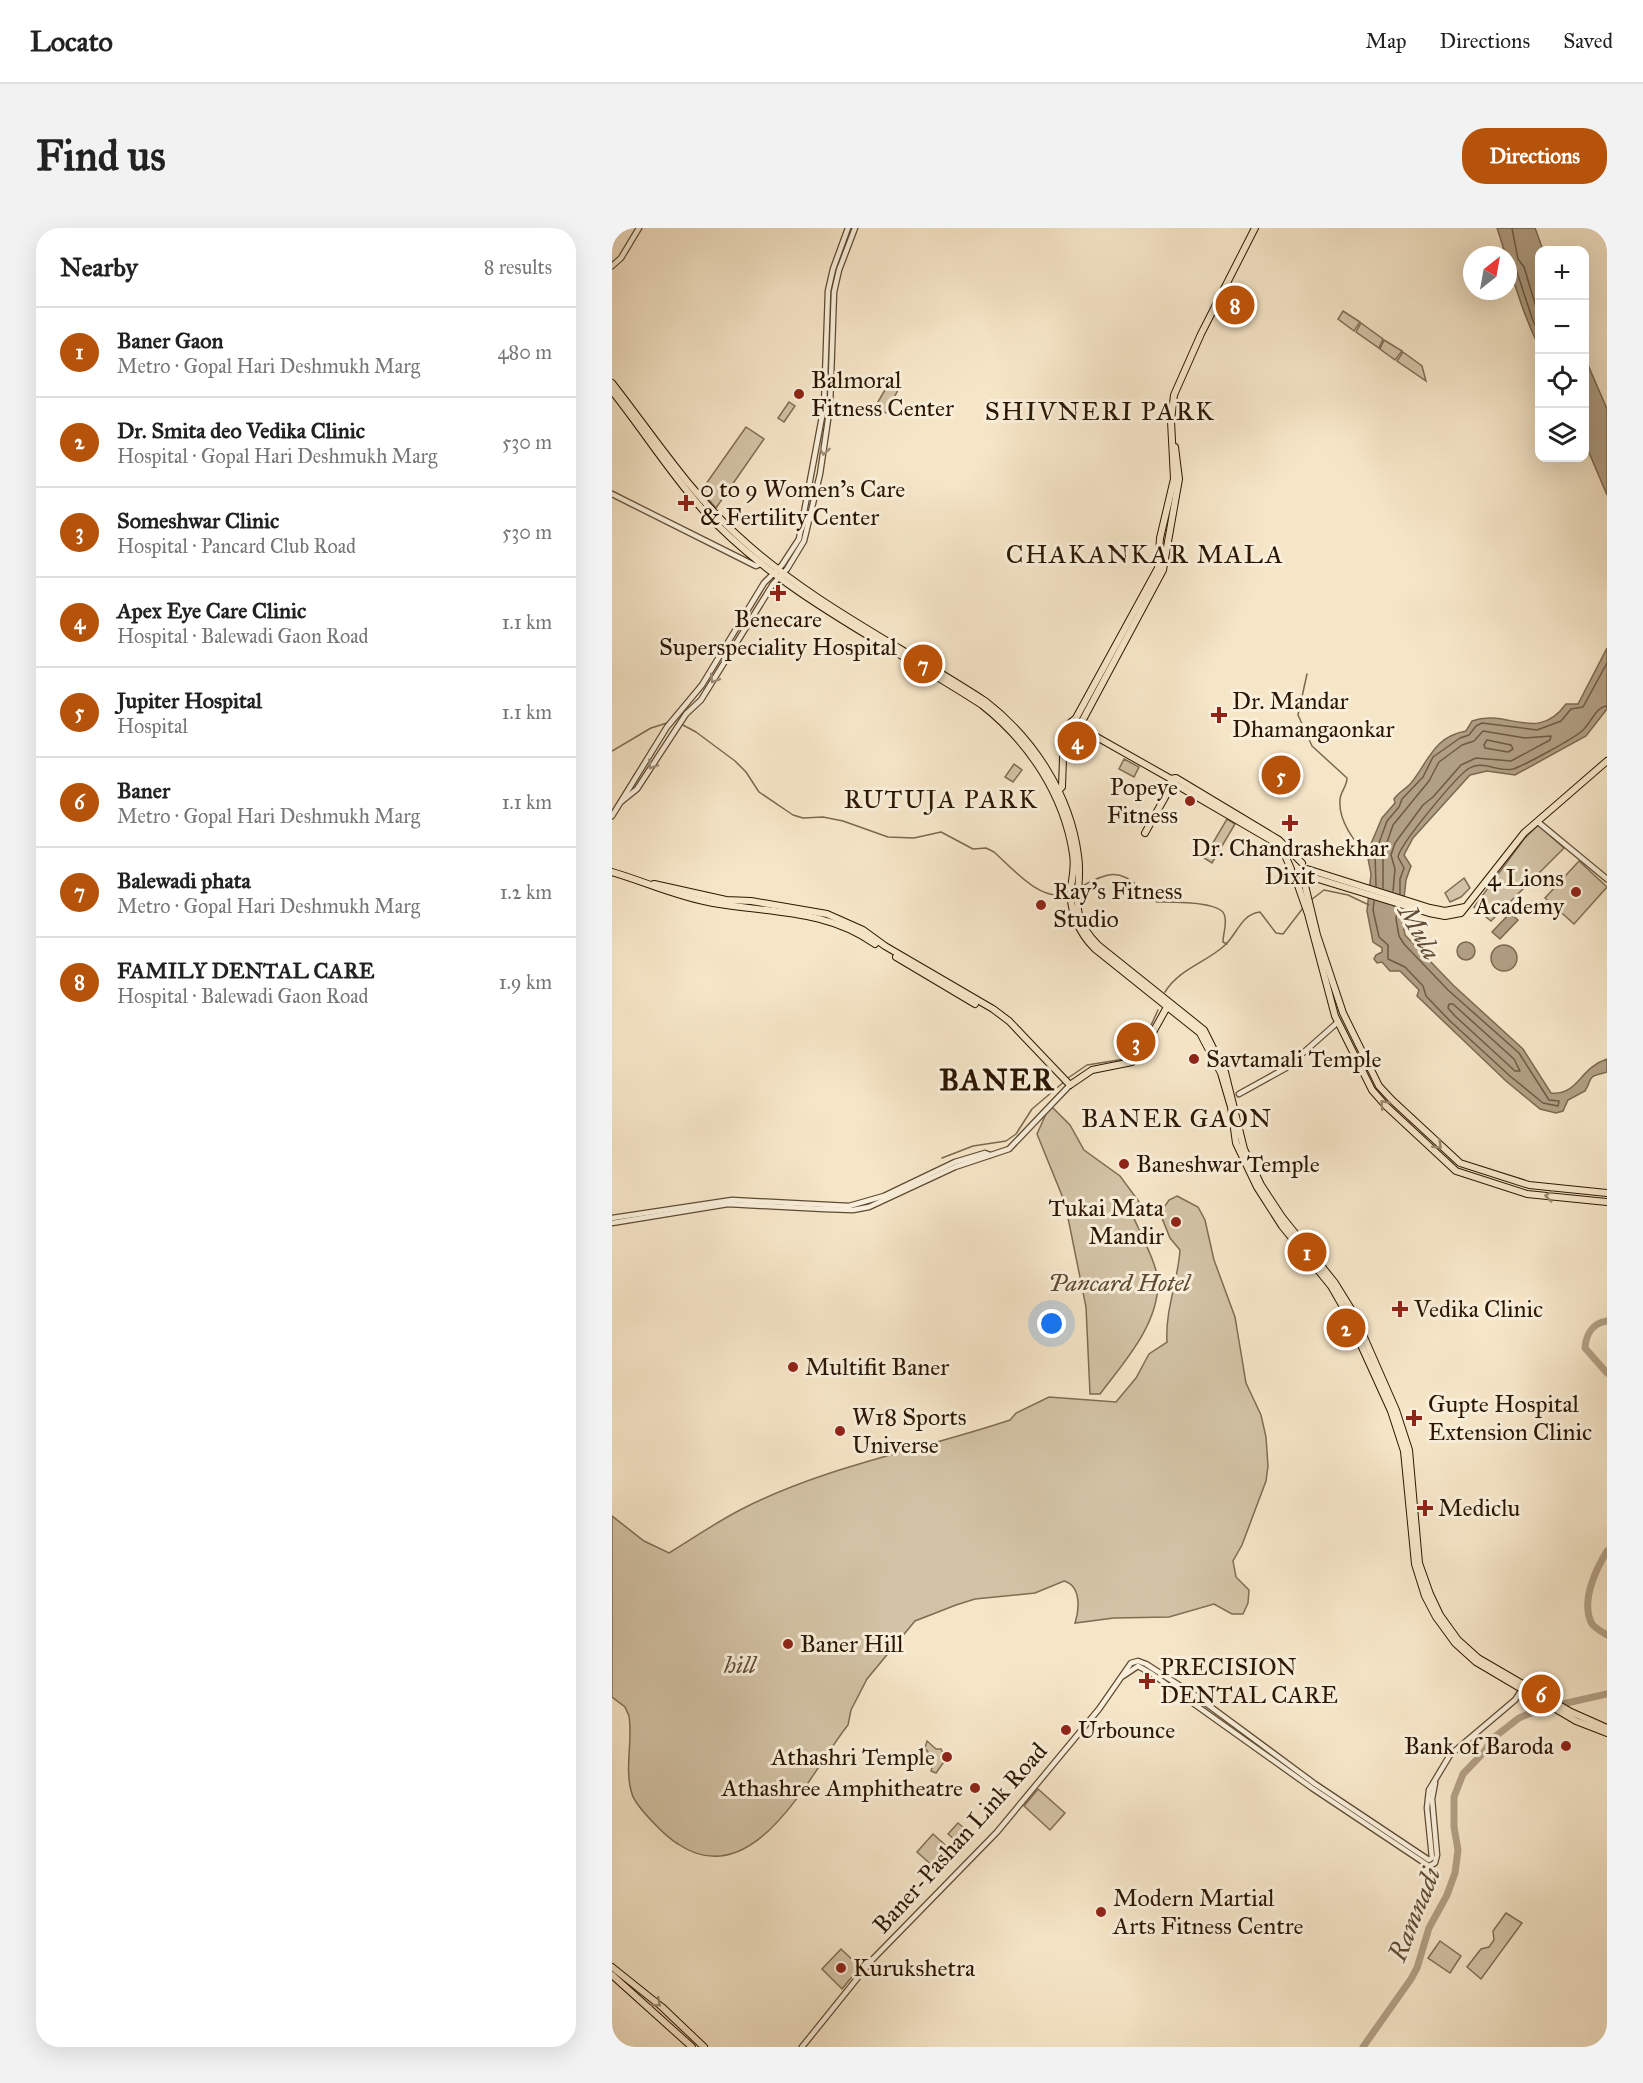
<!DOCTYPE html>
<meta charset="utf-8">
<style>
:root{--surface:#fff;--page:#f2f2f2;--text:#222;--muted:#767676;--line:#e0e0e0;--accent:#b45309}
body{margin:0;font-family:"IM FELL Great Primer",serif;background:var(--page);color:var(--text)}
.controls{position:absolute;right:18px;top:18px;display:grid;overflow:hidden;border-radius:12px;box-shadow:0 6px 24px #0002}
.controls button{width:54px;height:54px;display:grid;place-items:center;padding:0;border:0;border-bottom:2px solid var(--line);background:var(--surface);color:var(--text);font:30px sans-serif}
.compass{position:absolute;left:851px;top:18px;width:54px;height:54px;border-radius:50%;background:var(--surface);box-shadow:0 6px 24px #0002;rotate:31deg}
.you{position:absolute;left:440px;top:1096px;width:21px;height:21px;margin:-15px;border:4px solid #fff;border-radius:50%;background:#1a73e8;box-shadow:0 0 0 9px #1a73e833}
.badge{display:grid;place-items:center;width:39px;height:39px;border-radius:50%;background:var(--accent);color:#fff;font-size:20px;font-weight:700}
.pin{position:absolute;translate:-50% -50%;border:3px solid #fff;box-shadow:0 2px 6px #0006}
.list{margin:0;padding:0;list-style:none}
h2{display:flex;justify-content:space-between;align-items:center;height:78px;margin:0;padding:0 24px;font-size:26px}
h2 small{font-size:20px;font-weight:400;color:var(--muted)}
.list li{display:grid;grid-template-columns:39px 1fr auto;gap:18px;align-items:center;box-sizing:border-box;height:90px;padding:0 24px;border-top:2px solid var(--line)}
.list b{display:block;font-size:22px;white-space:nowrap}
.list p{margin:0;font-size:20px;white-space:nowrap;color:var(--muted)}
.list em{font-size:20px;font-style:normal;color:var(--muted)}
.icon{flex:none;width:33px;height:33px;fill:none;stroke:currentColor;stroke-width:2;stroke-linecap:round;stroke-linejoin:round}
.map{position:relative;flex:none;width:995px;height:1819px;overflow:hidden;border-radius:24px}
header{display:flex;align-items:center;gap:36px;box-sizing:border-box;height:84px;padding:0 30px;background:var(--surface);border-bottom:2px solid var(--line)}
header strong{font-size:28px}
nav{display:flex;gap:33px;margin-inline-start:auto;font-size:21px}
.intro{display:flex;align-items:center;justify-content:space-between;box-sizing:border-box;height:144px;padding:0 36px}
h1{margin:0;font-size:42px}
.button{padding:15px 27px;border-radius:24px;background:var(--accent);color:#fff;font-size:21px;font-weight:700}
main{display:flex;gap:36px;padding:0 36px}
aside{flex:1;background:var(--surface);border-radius:24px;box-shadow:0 6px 24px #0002}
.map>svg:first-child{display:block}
.green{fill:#d3c3a6;stroke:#7f6c53;stroke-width:1.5}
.water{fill:#b19f84;stroke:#7b684f;stroke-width:1.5}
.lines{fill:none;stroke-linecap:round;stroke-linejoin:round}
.shore{stroke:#6e5a42;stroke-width:1.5}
.stream{stroke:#7b684f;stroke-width:1.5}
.river{stroke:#b19f84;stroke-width:7}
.minor-casing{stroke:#5e4a32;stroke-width:7}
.major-casing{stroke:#2b1600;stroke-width:8}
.minor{stroke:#f9efdb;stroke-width:4.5}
.major{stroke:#f6e6c8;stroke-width:6}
.oneway{stroke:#9c8d78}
.oneway2{stroke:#9b886e}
.poi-dot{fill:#8f2418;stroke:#f9efdb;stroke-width:2}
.labels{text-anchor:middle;stroke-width:6;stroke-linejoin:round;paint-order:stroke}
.poi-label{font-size:24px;fill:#2b1600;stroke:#f9efdb;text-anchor:start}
.park-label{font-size:24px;font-style:italic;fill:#5d4a32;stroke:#f9efdb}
.street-label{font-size:24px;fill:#2b1600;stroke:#f9efdb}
.neighbourhood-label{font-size:26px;letter-spacing:1.5px;fill:#2b1600;stroke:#f9efdb}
.water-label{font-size:26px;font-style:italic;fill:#614d35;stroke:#f9efdb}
.district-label{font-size:30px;font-weight:bold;letter-spacing:1.5px;fill:#2b1600;stroke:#f9efdb}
</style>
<header>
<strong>Locato</strong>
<nav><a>Map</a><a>Directions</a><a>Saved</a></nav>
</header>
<div class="intro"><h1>Find us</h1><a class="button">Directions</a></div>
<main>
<aside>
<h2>Nearby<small>8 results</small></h2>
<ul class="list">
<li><span class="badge">1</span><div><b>Baner Gaon</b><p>Metro · Gopal Hari Deshmukh Marg</p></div><em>480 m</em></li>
<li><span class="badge">2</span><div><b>Dr. Smita deo Vedika Clinic</b><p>Hospital · Gopal Hari Deshmukh Marg</p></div><em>530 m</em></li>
<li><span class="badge">3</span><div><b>Someshwar Clinic</b><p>Hospital · Pancard Club Road</p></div><em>530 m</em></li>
<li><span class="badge">4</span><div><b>Apex Eye Care Clinic</b><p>Hospital · Balewadi Gaon Road</p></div><em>1.1 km</em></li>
<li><span class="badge">5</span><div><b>Jupiter Hospital</b><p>Hospital</p></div><em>1.1 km</em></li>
<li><span class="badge">6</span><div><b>Baner</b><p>Metro · Gopal Hari Deshmukh Marg</p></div><em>1.1 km</em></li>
<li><span class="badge">7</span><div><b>Balewadi phata</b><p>Metro · Gopal Hari Deshmukh Marg</p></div><em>1.2 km</em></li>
<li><span class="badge">8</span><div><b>FAMILY DENTAL CARE</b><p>Hospital · Balewadi Gaon Road</p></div><em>1.9 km</em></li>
</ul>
</aside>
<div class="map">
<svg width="995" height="1819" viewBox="0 0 995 1819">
<rect width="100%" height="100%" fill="#f6e6c8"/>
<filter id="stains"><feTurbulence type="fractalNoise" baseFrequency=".00333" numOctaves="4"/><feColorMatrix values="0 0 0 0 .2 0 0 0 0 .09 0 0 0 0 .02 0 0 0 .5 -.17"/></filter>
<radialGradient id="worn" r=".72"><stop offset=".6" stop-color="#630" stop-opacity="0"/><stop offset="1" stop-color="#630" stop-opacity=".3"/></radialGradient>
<g class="green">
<path d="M731,83L748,94L742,103L726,91Z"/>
<path d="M749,95L771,111L767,120L744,104Z"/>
<path d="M772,112L790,123L783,132L768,121Z"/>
<path d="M791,124L810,138L814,153L785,133Z"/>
<path d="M277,155L287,160L274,185L263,179Z"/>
<path d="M177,174L183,178L172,194L166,190Z"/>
<path d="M134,199L152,211L104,280L89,263Z"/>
<path d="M512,531L527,539L522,549L507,541Z"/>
<path d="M402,536L410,542L401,554L393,549Z"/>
<path d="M615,591L623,596L600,635L592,630Z"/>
<path d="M926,597L952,620L879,693L862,679L912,611Z"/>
<path d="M967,633L995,659L962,696L933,670Z"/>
<path d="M852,650L858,660L849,669L838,674L833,665Z"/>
<path d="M438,877L458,897L472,922L508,948L528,975L521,988C528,1005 545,1036 546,1053C547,1096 512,1134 488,1166H478L474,1079L453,975L425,906Z"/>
<path d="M565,968L586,979L593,992L602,1032L623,1089L634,1155L649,1187L654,1209L656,1238L654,1253L630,1317L621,1333L624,1349L637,1362L636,1375L631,1386H620L602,1376L557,1389L502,1390L463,1395C467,1383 470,1358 452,1353L423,1365L363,1371L344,1377L303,1393L255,1451L239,1482L236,1497C199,1543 143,1668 66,1616C54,1609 24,1579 20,1566C12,1541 21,1514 17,1488L13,1479L0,1469V1288L32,1313L57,1325C80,1311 103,1295 128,1282C213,1238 309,1222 398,1192L404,1185L437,1169L504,1174L524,1150L537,1126L555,1114C553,1082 566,1053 568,1022L558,1010L548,985L557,972Z"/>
<path d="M315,1513L324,1521H329L334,1531L324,1545L319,1543L322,1533L313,1520Z"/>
<path d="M426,1561L453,1585L438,1602L412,1578Z"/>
<path d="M346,1595L358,1605L348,1616L336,1606Z"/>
<path d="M321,1606L339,1622L323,1640L305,1624Z"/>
<path d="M894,1685L910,1695L869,1751L855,1739L869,1721L877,1719L882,1712L881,1703Z"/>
<path d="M828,1713L849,1728L838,1745L816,1730Z"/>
<path d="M229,1721L248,1739L230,1761L210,1741Z"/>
</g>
<g class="water">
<path d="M885,0H923L931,22H927V119C908,80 898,39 885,0Z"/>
<path d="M973,130L995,181V267L973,215Z"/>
<path d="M995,420V481L974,508L903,547L875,543L858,547L801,610L792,627L799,638L794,652L790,689L793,707L841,757L911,821L939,865C966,868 967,840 995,831V844C973,850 982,848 973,863L956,872L951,883L944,885L928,881L894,853L805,768L807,762L788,743H778L770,734L765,735L762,731L764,727L770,724V720L761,714L755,683L759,646L755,625L770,590L783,575L782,571C787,564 794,561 799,555C817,533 821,509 854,503L860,493C895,480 925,516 954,476H966Z"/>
<path d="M898,685L906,692L888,711L880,704Z"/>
<circle cx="854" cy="723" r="9"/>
<circle cx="892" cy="730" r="13"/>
</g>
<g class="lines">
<g class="shore">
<path d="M900,0L906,31L912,39L927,89"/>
<path d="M896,36L904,41L920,90L927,106"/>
<path d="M875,512L899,517L901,521L896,524L873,520L872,517Z"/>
<path d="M764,658L763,626L775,593L787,579L790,571L811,549L821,529L848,510L857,507L864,498L870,495L925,502L949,493L959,481L971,479L995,435"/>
<path d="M771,660V626L781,597L817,553L827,534L850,517L862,513L871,503L913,510L939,508L938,512L899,533L864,530L849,537L821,569L811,577L783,615L779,627L783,641L781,663"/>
<path d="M788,666V651L792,640L786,629C788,616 844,549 856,541C871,531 886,545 901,541C913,537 961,511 970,503C979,496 983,479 995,478"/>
<path d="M762,673L761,682L767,709L776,717V731L793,739L811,758L814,768L838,793L898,848L931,875L946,878L947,873L937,872L907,825L836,762L792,716L787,708L784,691L786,680"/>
<path d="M837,776H841L902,831L908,843H903L843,788L836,780Z"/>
</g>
<g class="stream">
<path d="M695,446L686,487L700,518L735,550C735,559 728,564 728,572C726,594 744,615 757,631"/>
<path d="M69,496L84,504L123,533L134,544L147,564L181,587L191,590L211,589L231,593L276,609L302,610L329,604L361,621L374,620L382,624C399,639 430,676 455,665"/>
<path d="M0,523L39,500L55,495"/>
<path d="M468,659C492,647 505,638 527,659C533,665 537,670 545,674C558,674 607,673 612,686C616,694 611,705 611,714L615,716"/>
<path d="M699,672L712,662L736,667L757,677"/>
<path d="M553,764C567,741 593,735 612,718C625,707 629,686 648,684L664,705L671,706L691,680"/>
<path d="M456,850L475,837L519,830L535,806L546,782"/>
<path d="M330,930L361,918L394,913L404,906L420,881L453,853"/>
</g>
<g class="river">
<path d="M995,1093C981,1095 974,1106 973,1120L995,1145"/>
<path d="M995,1323C984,1341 968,1374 980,1396C983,1400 990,1404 995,1407"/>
<path d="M751,1819L799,1751L805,1740L817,1700L835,1667L843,1645L846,1622L842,1599V1569L851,1546L872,1524L880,1511L907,1490L928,1481L995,1466"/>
</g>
<g class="minor-casing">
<g id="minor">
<path d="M0,38L9,30L27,0"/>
<path d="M0,266L144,338L150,335"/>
<path d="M10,573L25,561L74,486L89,472L161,356L175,341L192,313L208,246L218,178L222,64L227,42L243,0"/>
<path d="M0,588L55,499L90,457L152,355L170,337L187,311L212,178L216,63L221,41L236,0"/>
<path d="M926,594L995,651"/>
<path d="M627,866L674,840L726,794"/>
<path d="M0,990L120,972L237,978L272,968L343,934L373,925L378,927"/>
<path d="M0,995L116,976L212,981L241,982L257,979L343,939L397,921L458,857"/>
<path d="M511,1448L526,1438L540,1446L700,1560L817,1638L823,1635L825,1627L820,1571L823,1555"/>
<path d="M190,1819L260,1732L385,1604L487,1481L519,1435L526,1433L534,1436L584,1468L703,1556L817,1632L820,1630L815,1580L817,1562L838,1527L903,1472L911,1460"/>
</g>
</g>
<g class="major-casing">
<g id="major">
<path d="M0,155C40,206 76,262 124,306C198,375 289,418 373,473C421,510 458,566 466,627C472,665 452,683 486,717L592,802L613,844L632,921L649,957L670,989L723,1055L741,1084L784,1182L797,1222L807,1335L818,1366L828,1387L846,1412L866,1430L959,1484L995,1500"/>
<path d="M0,163C31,202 58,245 91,282C169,367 275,415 370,477C417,514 452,567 461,626C463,637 461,648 459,659C457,682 466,704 483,721L588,805L609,845L619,879L624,915L645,959L670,998L719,1058L734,1084L779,1183L792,1223L803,1336L813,1368L824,1389L843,1415L864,1434L964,1493L995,1505"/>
<path d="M467,499L559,551"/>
<path d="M461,500L467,499L551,342L567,251L563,219"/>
<path d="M559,551L564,550L667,612L690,635"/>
<path d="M559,551L561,555L664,615L672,625L679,641"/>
<path d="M446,563L450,559L451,530L461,500L459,494L464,490L546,340L548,310L562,251L559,193L562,167L589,106L643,0"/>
<path d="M533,605L562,553"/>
<path d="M695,641L818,680L833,683L853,679"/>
<path d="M0,644C34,654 66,669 101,675C158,685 213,681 263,716"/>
<path d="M693,647L817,685L833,688L849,685L912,605L995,533"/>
<path d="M683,649L696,686L723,788L760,862L774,878L844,943L915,966L995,974"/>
<path d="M691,649L705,707L731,785L767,858L780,872L848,935L917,957L995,965"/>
<path d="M42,656L114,672L139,673L215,686L251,702L273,718L381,781L397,793L458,857L480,842L520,834L530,824L555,779"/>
<path d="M284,729L363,776"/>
<path d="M0,1739L50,1779L92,1819"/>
<path d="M0,1747L80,1819"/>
</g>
</g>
<use href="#minor" class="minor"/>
<use href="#major" class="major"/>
</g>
<defs><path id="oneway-chevron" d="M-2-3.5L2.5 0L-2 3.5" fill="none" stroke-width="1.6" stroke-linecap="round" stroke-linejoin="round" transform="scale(1.5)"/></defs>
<g class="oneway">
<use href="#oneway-chevron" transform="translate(212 223) rotate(99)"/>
<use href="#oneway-chevron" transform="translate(102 451) rotate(122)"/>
<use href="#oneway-chevron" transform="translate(40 537) rotate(123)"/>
</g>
<g class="oneway2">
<use href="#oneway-chevron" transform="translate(772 876) rotate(-133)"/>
<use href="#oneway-chevron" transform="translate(826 917) rotate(44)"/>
<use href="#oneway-chevron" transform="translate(937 968) rotate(-174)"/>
<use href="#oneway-chevron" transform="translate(45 1775) rotate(40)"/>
</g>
<g class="poi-dot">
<circle cx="187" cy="166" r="6"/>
<path d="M71 266h6v6h6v6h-6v6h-6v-6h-6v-6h6z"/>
<path d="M163 356h6v6h6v6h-6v6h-6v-6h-6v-6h6z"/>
<path d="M604 478h6v6h6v6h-6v6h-6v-6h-6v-6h6z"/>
<circle cx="578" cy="573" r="6"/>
<path d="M675 586h6v6h6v6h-6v6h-6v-6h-6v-6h6z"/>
<circle cx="964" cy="664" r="6"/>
<circle cx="429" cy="677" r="6"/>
<circle cx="582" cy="831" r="6"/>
<circle cx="512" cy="936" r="6"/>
<circle cx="564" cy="994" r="6"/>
<path d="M785 1072h6v6h6v6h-6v6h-6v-6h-6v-6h6z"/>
<circle cx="181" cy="1139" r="6"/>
<path d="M799 1181h6v6h6v6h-6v6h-6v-6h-6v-6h6z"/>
<circle cx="228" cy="1203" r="6"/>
<path d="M810 1271h6v6h6v6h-6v6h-6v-6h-6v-6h6z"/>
<circle cx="176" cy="1416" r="6"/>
<path d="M532 1444h6v6h6v6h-6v6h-6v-6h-6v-6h6z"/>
<circle cx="454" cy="1502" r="6"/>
<circle cx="954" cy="1518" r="6"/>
<circle cx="335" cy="1529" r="6"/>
<circle cx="363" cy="1560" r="6"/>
<circle cx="489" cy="1684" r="6"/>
<circle cx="229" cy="1740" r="6"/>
</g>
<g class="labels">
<g class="poi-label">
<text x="199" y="160">Balmoral<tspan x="199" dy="28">Fitness Center</tspan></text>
<text x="88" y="269">0 to 9 Women’s Care<tspan x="88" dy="28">&amp; Fertility Center</tspan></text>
<text x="166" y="399" text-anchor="middle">Benecare<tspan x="166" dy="28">Superspeciality Hospital</tspan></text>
<text x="620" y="481">Dr. Mandar<tspan x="620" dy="28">Dhamangaonkar</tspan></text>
<text x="566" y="567" text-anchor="end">Popeye<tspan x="566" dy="28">Fitness</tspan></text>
<text x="678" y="628" text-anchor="middle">Dr. Chandrashekhar<tspan x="678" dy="28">Dixit</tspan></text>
<text x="952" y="658" text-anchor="end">4 Lions<tspan x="952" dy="28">Academy</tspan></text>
<text x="441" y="671">Ray's Fitness<tspan x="441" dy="28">Studio</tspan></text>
<text x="594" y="839">Savtamali Temple</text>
<text x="524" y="944">Baneshwar Temple</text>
<text x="552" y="988" text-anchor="end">Tukai Mata<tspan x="552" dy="28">Mandir</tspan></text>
<text x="802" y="1089">Vedika Clinic</text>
<text x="193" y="1147">Multifit Baner</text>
<text x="816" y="1184">Gupte Hospital<tspan x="816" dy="28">Extension Clinic</tspan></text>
<text x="240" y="1197">W18 Sports<tspan x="240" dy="28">Universe</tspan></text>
<text x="826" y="1288">Mediclu</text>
<text x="188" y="1424">Baner Hill</text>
<text x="548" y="1447">PRECISION<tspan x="548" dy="28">DENTAL CARE</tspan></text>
<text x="466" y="1510">Urbounce</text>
<text x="942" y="1526" text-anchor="end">Bank of Baroda</text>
<text x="323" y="1537" text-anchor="end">Athashri Temple</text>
<text x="351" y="1568" text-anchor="end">Athashree Amphitheatre</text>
<text x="501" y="1678">Modern Martial<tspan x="501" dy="28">Arts Fitness Centre</tspan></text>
<text x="241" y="1748">Kurukshetra</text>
</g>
<g class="park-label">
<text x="507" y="1063">Pancard Hotel</text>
<text x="128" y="1445">hill</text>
</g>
<g class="street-label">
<text transform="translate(348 1610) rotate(-48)" y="8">Baner-Pashan Link Road</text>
</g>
<g class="neighbourhood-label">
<text x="488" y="192">SHIVNERI PARK</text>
<text x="533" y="335">CHAKANKAR MALA</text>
<text x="329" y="580">RUTUJA PARK</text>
<text x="565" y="899">BANER GAON</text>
</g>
<g class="water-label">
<text transform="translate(808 704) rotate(61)" y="9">Mula</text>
<text transform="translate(802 1686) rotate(-68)" y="9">Ramnadi</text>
</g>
<g class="district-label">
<text x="385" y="862">BANER</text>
</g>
</g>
<rect width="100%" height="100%" filter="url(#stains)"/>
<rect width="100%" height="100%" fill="url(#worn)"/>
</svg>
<div class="controls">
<button>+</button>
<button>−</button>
<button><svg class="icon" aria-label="locate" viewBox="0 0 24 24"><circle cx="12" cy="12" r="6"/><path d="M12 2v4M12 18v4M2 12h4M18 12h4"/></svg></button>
<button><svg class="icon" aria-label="layers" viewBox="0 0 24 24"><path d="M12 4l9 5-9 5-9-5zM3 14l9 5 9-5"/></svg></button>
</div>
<svg class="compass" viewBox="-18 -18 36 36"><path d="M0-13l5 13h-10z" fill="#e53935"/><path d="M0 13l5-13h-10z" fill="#767676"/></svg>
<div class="you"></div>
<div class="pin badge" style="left:695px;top:1024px">1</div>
<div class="pin badge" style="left:734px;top:1100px">2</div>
<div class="pin badge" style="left:524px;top:814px">3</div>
<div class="pin badge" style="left:465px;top:513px">4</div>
<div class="pin badge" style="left:669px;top:547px">5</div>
<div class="pin badge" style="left:929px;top:1466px">6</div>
<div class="pin badge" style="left:311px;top:436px">7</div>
<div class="pin badge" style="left:623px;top:77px">8</div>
</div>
</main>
